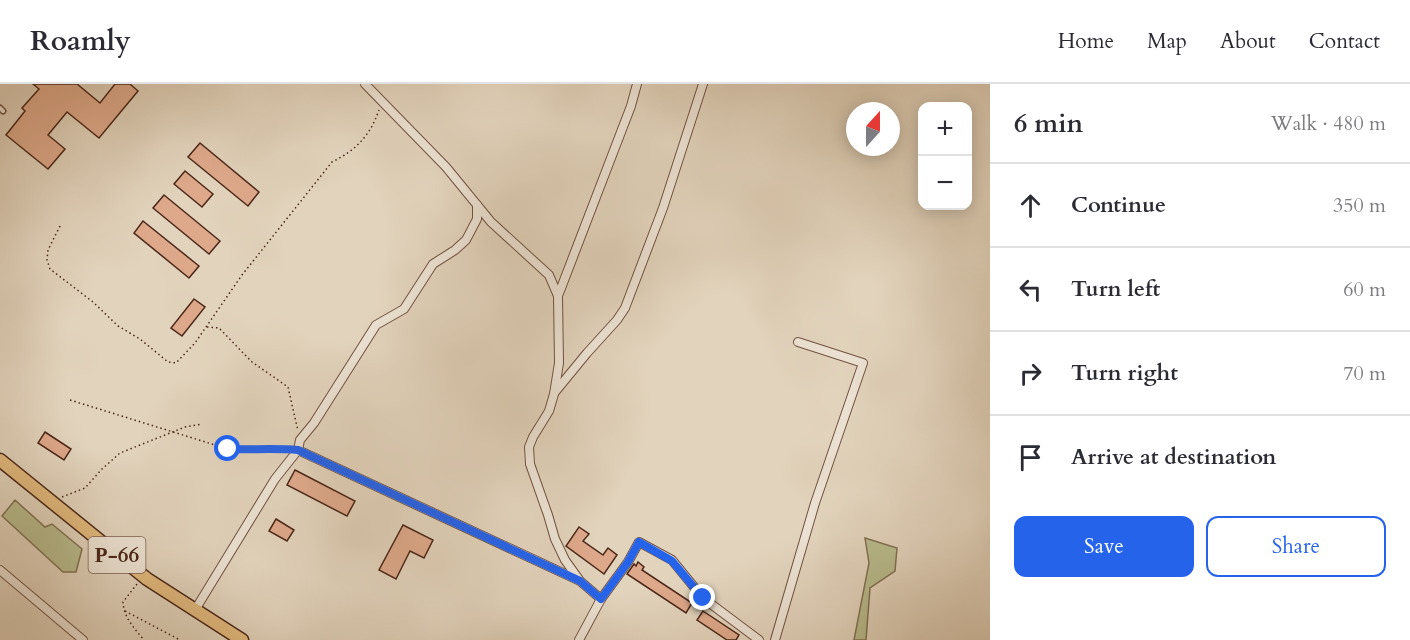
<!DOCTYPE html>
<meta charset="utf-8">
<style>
:root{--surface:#fff;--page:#f7f7f7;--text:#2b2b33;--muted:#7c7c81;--line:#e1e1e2;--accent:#2563eb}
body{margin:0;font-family:Cardo,serif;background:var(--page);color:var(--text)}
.controls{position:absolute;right:18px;top:18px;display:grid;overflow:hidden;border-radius:12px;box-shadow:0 3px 15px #0003}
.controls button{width:54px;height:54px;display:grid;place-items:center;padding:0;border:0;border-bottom:2px solid var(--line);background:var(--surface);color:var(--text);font:30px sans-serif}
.compass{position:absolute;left:846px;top:18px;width:54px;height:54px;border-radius:50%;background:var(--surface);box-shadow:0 3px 15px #0003;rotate:21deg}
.stop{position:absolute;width:18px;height:18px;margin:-14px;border:4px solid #2563eb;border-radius:50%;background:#fff}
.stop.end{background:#2563eb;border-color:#fff;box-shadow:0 2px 6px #0008}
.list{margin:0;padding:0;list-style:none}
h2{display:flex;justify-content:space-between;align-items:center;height:78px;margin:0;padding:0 24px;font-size:26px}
h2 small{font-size:20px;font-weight:400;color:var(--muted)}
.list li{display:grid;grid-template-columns:39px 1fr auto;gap:18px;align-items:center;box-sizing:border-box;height:84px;padding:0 24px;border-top:2px solid var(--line)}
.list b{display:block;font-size:22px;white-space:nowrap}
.list em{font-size:20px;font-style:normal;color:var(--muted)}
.actions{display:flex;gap:12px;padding:18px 24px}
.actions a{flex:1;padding:14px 0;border:2px solid var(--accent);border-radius:12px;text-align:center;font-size:21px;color:var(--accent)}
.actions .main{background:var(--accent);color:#fff}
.icon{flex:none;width:33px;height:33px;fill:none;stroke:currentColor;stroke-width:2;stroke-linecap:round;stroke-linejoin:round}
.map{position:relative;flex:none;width:990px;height:556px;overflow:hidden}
header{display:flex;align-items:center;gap:36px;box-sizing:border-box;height:84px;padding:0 30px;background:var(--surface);border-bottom:2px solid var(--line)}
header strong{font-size:28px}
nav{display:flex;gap:33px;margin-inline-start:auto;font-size:21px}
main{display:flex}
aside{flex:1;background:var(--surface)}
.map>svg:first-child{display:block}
.green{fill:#b8bb8d;stroke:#827153;stroke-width:1.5}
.building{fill:#dea98b;stroke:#4b2719;stroke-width:1.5}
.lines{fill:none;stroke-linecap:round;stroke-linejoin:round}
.lane-casing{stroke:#715242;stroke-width:7}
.street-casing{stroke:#715242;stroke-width:10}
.primary-casing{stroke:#4b2719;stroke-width:15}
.path{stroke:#4b2719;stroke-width:1.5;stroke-dasharray:1.5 3;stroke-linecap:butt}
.lane{stroke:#ece2d3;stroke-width:4}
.street{stroke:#ece2d3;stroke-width:8}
.primary{stroke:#e1ba7e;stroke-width:12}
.route{stroke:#2563eb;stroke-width:8}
.labels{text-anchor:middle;stroke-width:5;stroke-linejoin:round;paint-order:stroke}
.shield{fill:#ece2d3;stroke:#7b5f51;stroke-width:1.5}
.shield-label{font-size:21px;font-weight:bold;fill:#4b2719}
</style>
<header>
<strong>Roamly</strong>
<nav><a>Home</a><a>Map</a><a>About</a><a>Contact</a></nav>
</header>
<main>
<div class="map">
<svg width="990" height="556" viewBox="0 0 990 556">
<rect width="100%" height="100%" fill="#e2d3bc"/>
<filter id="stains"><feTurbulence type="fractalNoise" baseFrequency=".00333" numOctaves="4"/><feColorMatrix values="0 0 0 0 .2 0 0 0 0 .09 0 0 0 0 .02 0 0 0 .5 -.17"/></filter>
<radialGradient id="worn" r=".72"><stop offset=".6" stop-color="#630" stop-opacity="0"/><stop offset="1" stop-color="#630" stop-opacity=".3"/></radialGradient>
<g class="green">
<path d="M15,416L45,443L52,440L82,465L76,488H63L2,432Z"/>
<path d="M865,454L897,464L895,487L870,504L866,556H854L869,479Z"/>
</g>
<g class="building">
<path d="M33,0H77L100,19L115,0H130L138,7L99,54L67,28L48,51L65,65L48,85L6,51L25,27L22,24L39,5Z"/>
<path d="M200,59L259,108L248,122L188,73Z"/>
<path d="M185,87L213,110L202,123L174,100Z"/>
<path d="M164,111L220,157L209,170L153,124Z"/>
<path d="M143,137L199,182L189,194L134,149Z"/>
<path d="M194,215L205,223L182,252L171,244Z"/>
<path d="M45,348L71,365L64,376L38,359Z"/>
<path d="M295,386L355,417L347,432L287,401Z"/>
<path d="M276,435L294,446L287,457L269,447Z"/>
<path d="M403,441L433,456L424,474L410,467L396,495L379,486Z"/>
<path d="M579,443L589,450L583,457L603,471L608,464L617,471L604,490L566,462Z"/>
<path d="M638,478L644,483L642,486L692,519L686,529L627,490L634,480L636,482Z"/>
<path d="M703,527L739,551L736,556H727L697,536Z"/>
</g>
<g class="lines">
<g class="lane-casing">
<path id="lane" d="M0,24L3,27"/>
</g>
<g class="street-casing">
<g id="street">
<path d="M365,0L446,83L491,138L549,191L558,212L559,279L554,310L549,327L533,353L529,363L530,380L548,431L555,455L565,476L580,497L601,515"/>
<path d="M558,212L631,22L637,0"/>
<path d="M555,308L587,269L617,236L625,224L663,124L703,0"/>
<path d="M298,366L578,496"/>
<path d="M0,486L83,556"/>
<path d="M195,526L275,395L298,366L300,356L314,339L376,241L404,225L433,180L455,166L466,156L477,135V121"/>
<path d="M579,556L601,515L628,478L639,458L672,476L703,514L759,556"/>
<path d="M775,556L815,419L863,279L798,258"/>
</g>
</g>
<g class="primary-casing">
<path id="primary" d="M0,376L147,495L242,556"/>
</g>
<g class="path">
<path d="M60,142L48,166L47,176L50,185L93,218L118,242L140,255L168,278L176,279L195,259L242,191L332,78C356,66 370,52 379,26"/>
<path d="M207,243L219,244L252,278L288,303L298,347"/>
<path d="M70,316L228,365H289"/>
<path d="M62,413L85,404L102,385L120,369L185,343L202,340"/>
<path d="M137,500L123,518C124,534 134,544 144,556"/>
<path d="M125,527L180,556"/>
</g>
<use href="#lane" class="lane"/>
<use href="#street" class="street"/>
<use href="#primary" class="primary"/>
</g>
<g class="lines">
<path class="route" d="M228,365C251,366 274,364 298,366L580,497L601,515L628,478L639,458L672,477L703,514"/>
</g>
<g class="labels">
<rect class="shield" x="88.5" y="453" width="57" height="36" rx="4.5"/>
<g class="shield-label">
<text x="117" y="478">Р-66</text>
</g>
</g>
<rect width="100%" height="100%" filter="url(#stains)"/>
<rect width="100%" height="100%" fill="url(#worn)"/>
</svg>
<div class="controls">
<button>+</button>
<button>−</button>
</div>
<svg class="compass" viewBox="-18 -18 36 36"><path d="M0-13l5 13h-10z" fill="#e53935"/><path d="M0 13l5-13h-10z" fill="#7c7c81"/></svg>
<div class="stop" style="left:228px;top:365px"></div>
<div class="stop end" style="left:703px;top:514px"></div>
</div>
<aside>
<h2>6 min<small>Walk · 480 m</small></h2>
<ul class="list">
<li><svg class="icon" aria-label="ahead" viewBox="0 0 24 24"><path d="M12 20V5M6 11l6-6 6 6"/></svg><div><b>Continue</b></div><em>350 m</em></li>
<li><svg class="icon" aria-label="left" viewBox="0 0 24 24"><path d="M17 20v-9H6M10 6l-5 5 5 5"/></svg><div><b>Turn left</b></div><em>60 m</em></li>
<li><svg class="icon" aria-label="right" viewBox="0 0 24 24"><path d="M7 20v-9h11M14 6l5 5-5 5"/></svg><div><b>Turn right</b></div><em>70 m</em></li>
<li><svg class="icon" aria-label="arrive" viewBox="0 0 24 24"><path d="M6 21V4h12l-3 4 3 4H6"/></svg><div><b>Arrive at destination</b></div></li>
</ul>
<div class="actions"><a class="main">Save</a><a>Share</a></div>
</aside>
</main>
